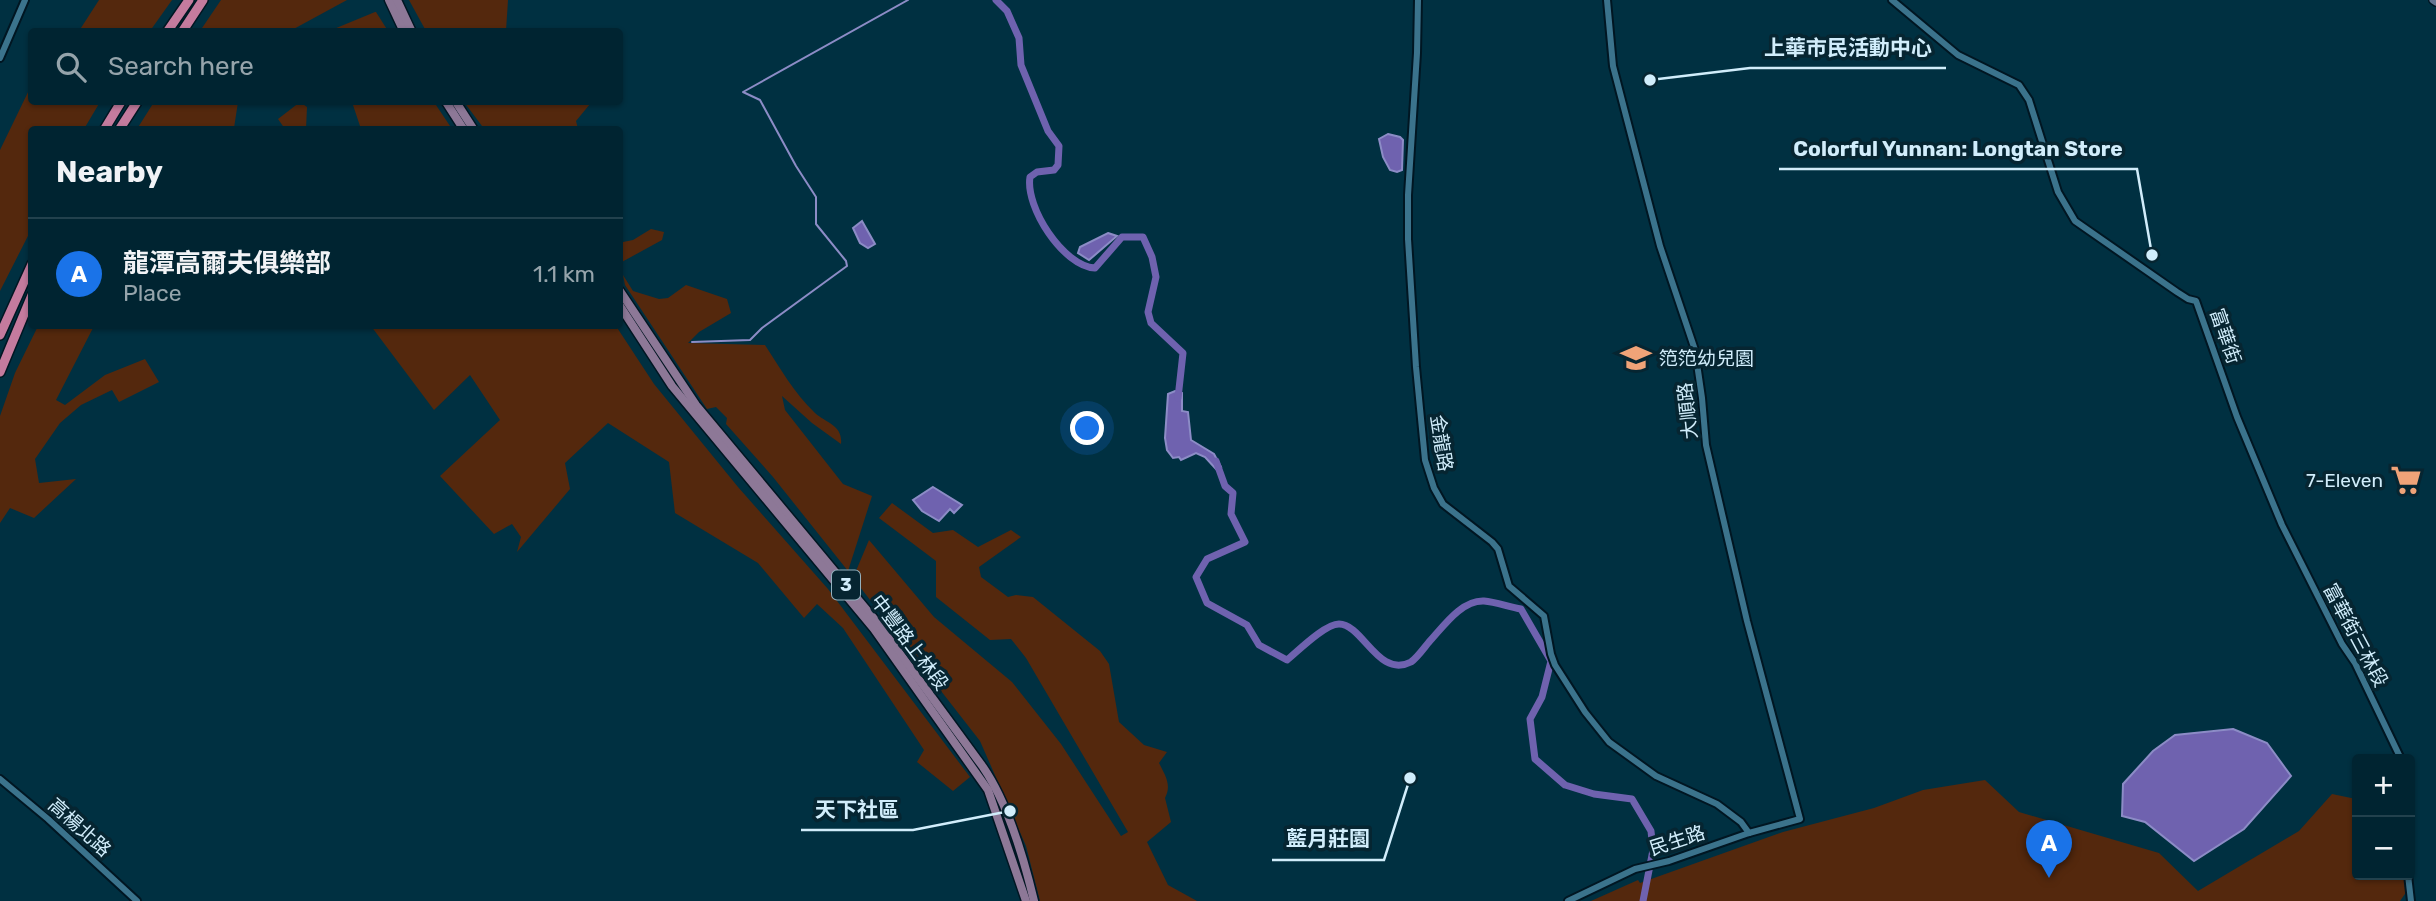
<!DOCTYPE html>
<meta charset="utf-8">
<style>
:root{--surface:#002431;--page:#0a2c39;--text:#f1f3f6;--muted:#95a4ab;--line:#22414d;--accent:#1a73e8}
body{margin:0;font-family:Rubik,"Noto Sans TC",sans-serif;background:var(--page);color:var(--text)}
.controls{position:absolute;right:21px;bottom:21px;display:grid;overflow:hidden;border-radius:7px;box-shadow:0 2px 5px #0004}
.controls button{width:63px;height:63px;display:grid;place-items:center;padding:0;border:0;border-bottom:2px solid var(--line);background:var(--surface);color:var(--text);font:35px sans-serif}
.you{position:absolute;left:1088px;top:429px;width:24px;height:24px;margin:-18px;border:5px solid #fff;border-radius:50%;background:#1a73e8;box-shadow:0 0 0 10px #1a73e833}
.badge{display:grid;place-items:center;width:46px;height:46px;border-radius:50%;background:var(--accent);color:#fff;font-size:23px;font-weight:700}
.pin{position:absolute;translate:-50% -58px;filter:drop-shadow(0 2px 4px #0008)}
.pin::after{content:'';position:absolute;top:37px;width:24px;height:21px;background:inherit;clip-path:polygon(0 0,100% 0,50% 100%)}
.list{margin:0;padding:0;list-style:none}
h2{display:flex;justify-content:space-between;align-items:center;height:91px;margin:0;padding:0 28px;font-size:30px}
h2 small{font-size:23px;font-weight:400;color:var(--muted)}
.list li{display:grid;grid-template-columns:46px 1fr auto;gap:21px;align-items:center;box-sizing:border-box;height:112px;padding:0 28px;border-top:2px solid var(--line)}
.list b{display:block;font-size:26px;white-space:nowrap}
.list p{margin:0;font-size:23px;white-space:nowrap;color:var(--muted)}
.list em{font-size:23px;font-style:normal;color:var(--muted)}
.icon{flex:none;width:38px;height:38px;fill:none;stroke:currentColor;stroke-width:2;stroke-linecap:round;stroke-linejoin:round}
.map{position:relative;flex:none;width:2436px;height:901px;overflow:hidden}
.search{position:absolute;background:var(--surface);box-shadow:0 2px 5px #0004;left:28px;top:28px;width:595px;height:77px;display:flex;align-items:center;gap:18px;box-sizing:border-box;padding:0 24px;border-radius:7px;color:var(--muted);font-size:26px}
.panel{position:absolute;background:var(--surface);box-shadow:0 2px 5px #0004;left:28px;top:126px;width:595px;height:203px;border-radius:7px}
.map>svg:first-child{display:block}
.green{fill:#54280d}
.water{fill:#6f62af;stroke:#8c8cc6;stroke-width:2}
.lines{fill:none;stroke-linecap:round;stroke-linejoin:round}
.stream{stroke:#8c8cc6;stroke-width:2}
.canal{stroke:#6f62af;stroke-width:7}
.tertiary-casing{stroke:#001622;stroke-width:10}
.secondary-casing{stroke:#001622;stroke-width:10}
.primary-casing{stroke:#001622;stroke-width:11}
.motorway-casing{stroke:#001622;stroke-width:12}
.tertiary{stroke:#3b738c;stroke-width:6}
.secondary{stroke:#647591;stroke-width:7}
.primary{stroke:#8d7897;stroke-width:8}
.motorway{stroke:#c47b9e;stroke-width:9}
.labels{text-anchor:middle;stroke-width:7;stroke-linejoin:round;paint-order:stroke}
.shield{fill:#062531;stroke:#94b1be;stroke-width:2}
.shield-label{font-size:18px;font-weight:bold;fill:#d1edfb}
.street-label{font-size:19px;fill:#d1edfb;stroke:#062531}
.poi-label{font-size:19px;fill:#d1edfb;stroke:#062531;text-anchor:start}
.leader{fill:none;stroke:#d1edfb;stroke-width:2.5}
.callout-dot{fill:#d1edfb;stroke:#062531;stroke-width:2.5}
.callout-label{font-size:21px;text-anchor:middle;font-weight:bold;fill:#d1edfb;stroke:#062531;stroke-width:7;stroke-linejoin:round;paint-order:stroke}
</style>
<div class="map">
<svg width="2436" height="901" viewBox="0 0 2436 901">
<rect width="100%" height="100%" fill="#003041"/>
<g class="green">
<path d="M99,0H172L150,31H79Z"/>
<path d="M221,0H347L290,31H200Z"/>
<path d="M409,0H508L506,31H426Z"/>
<path d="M376,12L388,31H329L375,12Z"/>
<path d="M31,86L32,102H100L84,129L32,130L31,230L0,291V150Z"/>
<path d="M154,102H238L234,128L236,129H137Z"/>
<path d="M300,102L307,107L306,129H285L278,119Z"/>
<path d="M352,102H434L452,129H361Z"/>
<path d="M464,102H588L590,104L576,121L578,129L485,130Z"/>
<path d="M651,229L664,232L662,240L620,263V235L623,242L633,240Z"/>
<path d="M623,275L633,291L659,299L668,298L686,285L727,299L731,313L699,332L688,343L765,345C780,368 794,393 815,413C826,423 843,425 841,444L812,423L782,396L785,410L843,484L872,496L848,571L773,477L726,424L727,418L716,407L707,409L625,285Z"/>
<path d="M38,326H94L56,400L65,405L105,375L145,359L159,382L119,402L112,390L81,405L60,423L35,459L39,483L76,479L34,518L10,508L0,523V416L15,373Z"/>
<path d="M371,326H616L654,384L738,487L828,589L970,777L953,791L917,762L924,750L843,628L817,604L804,618L758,563L675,513L669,462L608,423L565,463L570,489L517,552L521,537L512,524L494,534L440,476L500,420L470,375L434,410Z"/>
<path d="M892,503L933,533L953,530L978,547L1011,530L1021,537L979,567L981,577L1008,597L1016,595L1033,597L1100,651L1109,664L1119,722L1144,745L1167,752L1159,763C1165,775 1172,785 1165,798L1171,822L1147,842L1168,885L1197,901H1040L1026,846L980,741L853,578L869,540L934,617L1012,682L1061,744L1121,836L1128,832L1026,658L1011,639L990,640L936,597V561L879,518Z"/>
<path d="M1985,780L2019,812L2159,853L2198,891L2299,831L2332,794L2356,799L2357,875H2403L2407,891L2400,901H1591L1638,880L1640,883L1783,832L1874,808L1923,790Z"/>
</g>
<g class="water">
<path d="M1388,134L1400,137L1403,140L1402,170L1397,172L1390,170L1383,157L1379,139Z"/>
<path d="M862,221L875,244L868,248L860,243L853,228Z"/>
<path d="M1108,233L1117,236L1089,260L1078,253L1080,247Z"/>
<path d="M1175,391L1182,393V411L1188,412L1191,440L1214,454L1221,467L1216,469L1205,457L1196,453L1181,460L1179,457L1173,458L1167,450L1165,438L1168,394Z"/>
<path d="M933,487L962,505L954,513L950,509L939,521L922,511L913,500Z"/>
<path d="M2233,729L2267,743L2291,776L2244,829L2194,861L2145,822L2122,816L2123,784L2153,751L2175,735Z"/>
</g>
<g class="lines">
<path class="stream" d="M692,342L750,340L762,328L847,266L846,261L816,224V197L796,166L760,100L743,92L908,0"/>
<g class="canal">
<path d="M996,0L1007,11L1019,38L1021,65L1048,131L1059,146L1058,165L1054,170L1037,172L1030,177C1025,207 1063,266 1095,268L1122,237H1143L1152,257L1156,277L1148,312L1151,323L1183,353L1178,398"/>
<path d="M1216,461L1225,486L1233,493L1231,514L1245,542L1207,559L1196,577L1207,603L1247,625L1259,645L1287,660C1298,651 1325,624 1339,624C1363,624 1378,679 1411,662C1417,658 1424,648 1429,642C1443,627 1461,600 1484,601C1496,602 1509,607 1521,609L1551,661L1542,697L1530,719L1535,759L1565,785L1594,794L1632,799L1651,831L1653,850L1643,901"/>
</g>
<g class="tertiary-casing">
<g id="tertiary">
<path d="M1418,0L1417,53L1408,195V239L1416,367L1425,460L1434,488L1443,504L1492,542L1498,549L1509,586L1544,616L1551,654L1555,665L1585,712L1609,742L1656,776L1717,804L1741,822L1749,833"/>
<path d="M1892,0L1958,55L2019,85L2029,100L2058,192L2075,221L2177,292L2188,299L2196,301L2237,417L2282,525L2342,644L2355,663L2401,759"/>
<path d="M0,58L25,0"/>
<path d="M0,779L48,819L137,901"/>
<path d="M2408,875L2411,901"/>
<path d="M1568,901L1635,869L1669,861L1749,833L1800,819L1747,621L1706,445L1702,398L1695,350L1660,246L1613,66L1607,0"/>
</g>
</g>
<g class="secondary-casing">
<path id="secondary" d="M2433,0L2436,2"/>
</g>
<g class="primary-casing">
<g id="primary">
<path d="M389,0L404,32"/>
<path d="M397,0L412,32"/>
<path d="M446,102L464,130"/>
<path d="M456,102L474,130"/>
<path d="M620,291L696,405L876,621L983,767C1007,802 1024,859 1034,901"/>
<path d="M620,306L672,386L874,629L988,790L1026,901"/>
</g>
</g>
<g class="motorway-casing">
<g id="motorway">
<path d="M167,32L189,0"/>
<path d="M182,32L203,0"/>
<path d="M104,130L121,102"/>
<path d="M119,130L137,102"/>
<path d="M0,335L32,264"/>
<path d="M0,372L32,295"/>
</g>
</g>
<use href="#tertiary" class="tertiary"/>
<use href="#secondary" class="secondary"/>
<use href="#primary" class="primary"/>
<use href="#motorway" class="motorway"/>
</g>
<defs>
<g id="school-bare" transform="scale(2.415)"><path d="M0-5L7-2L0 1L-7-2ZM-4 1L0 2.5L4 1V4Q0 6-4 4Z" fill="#f0a378" stroke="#062531" stroke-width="2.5" paint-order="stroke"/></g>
<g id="supermarket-bare" transform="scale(2.415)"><path d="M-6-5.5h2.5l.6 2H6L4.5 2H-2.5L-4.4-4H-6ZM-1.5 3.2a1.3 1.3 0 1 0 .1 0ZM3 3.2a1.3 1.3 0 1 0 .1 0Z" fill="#f0a378" stroke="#062531" stroke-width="2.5" paint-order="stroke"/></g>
</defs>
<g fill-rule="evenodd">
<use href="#school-bare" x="1636" y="358"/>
<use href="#supermarket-bare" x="2406" y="480"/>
</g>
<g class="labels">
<rect class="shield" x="832" y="570.5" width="28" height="29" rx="5"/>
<g class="shield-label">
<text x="846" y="591">3</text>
</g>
<g class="street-label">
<text transform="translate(2226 336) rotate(71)" y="7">富華街</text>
<text transform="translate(1687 411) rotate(-96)" y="7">大順路</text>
<text transform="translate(1442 443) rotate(81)" y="7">金龍路</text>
<text transform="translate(2356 635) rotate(62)" y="7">富華街三林段</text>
<text transform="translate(910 642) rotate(53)" y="7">中豐路上林段</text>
<text transform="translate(80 827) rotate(42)" y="7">高楊北路</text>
<text transform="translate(1677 840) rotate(-18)" y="7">民生路</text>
</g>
<g class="poi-label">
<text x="1659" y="365">笵笵幼兒園</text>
<text x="2383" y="487" text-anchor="end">7-Eleven</text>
</g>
</g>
<path class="leader" d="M1650 80L1750 68H1946M2152 255L2137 169H1779M1010 811L913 830H801M1410 778L1384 860H1272"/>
<g class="callout-dot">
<circle cx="1650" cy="80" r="7"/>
<circle cx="2152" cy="255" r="7"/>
<circle cx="1010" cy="811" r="7"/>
<circle cx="1410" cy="778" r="7"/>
</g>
<g class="callout-label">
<text x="1848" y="55">上華市民活動中心</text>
<text x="1958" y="156">Colorful Yunnan: Longtan Store</text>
<text x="857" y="817">天下社區</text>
<text x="1328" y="846">藍月莊園</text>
</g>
</svg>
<div class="controls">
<button>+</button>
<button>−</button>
</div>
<div class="you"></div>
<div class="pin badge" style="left:2049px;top:878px">A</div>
<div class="search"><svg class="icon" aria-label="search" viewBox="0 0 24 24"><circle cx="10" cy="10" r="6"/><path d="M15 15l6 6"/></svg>Search here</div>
<section class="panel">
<h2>Nearby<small></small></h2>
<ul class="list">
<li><span class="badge">A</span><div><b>龍潭高爾夫俱樂部</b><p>Place</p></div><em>1.1 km</em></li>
</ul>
</section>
</div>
